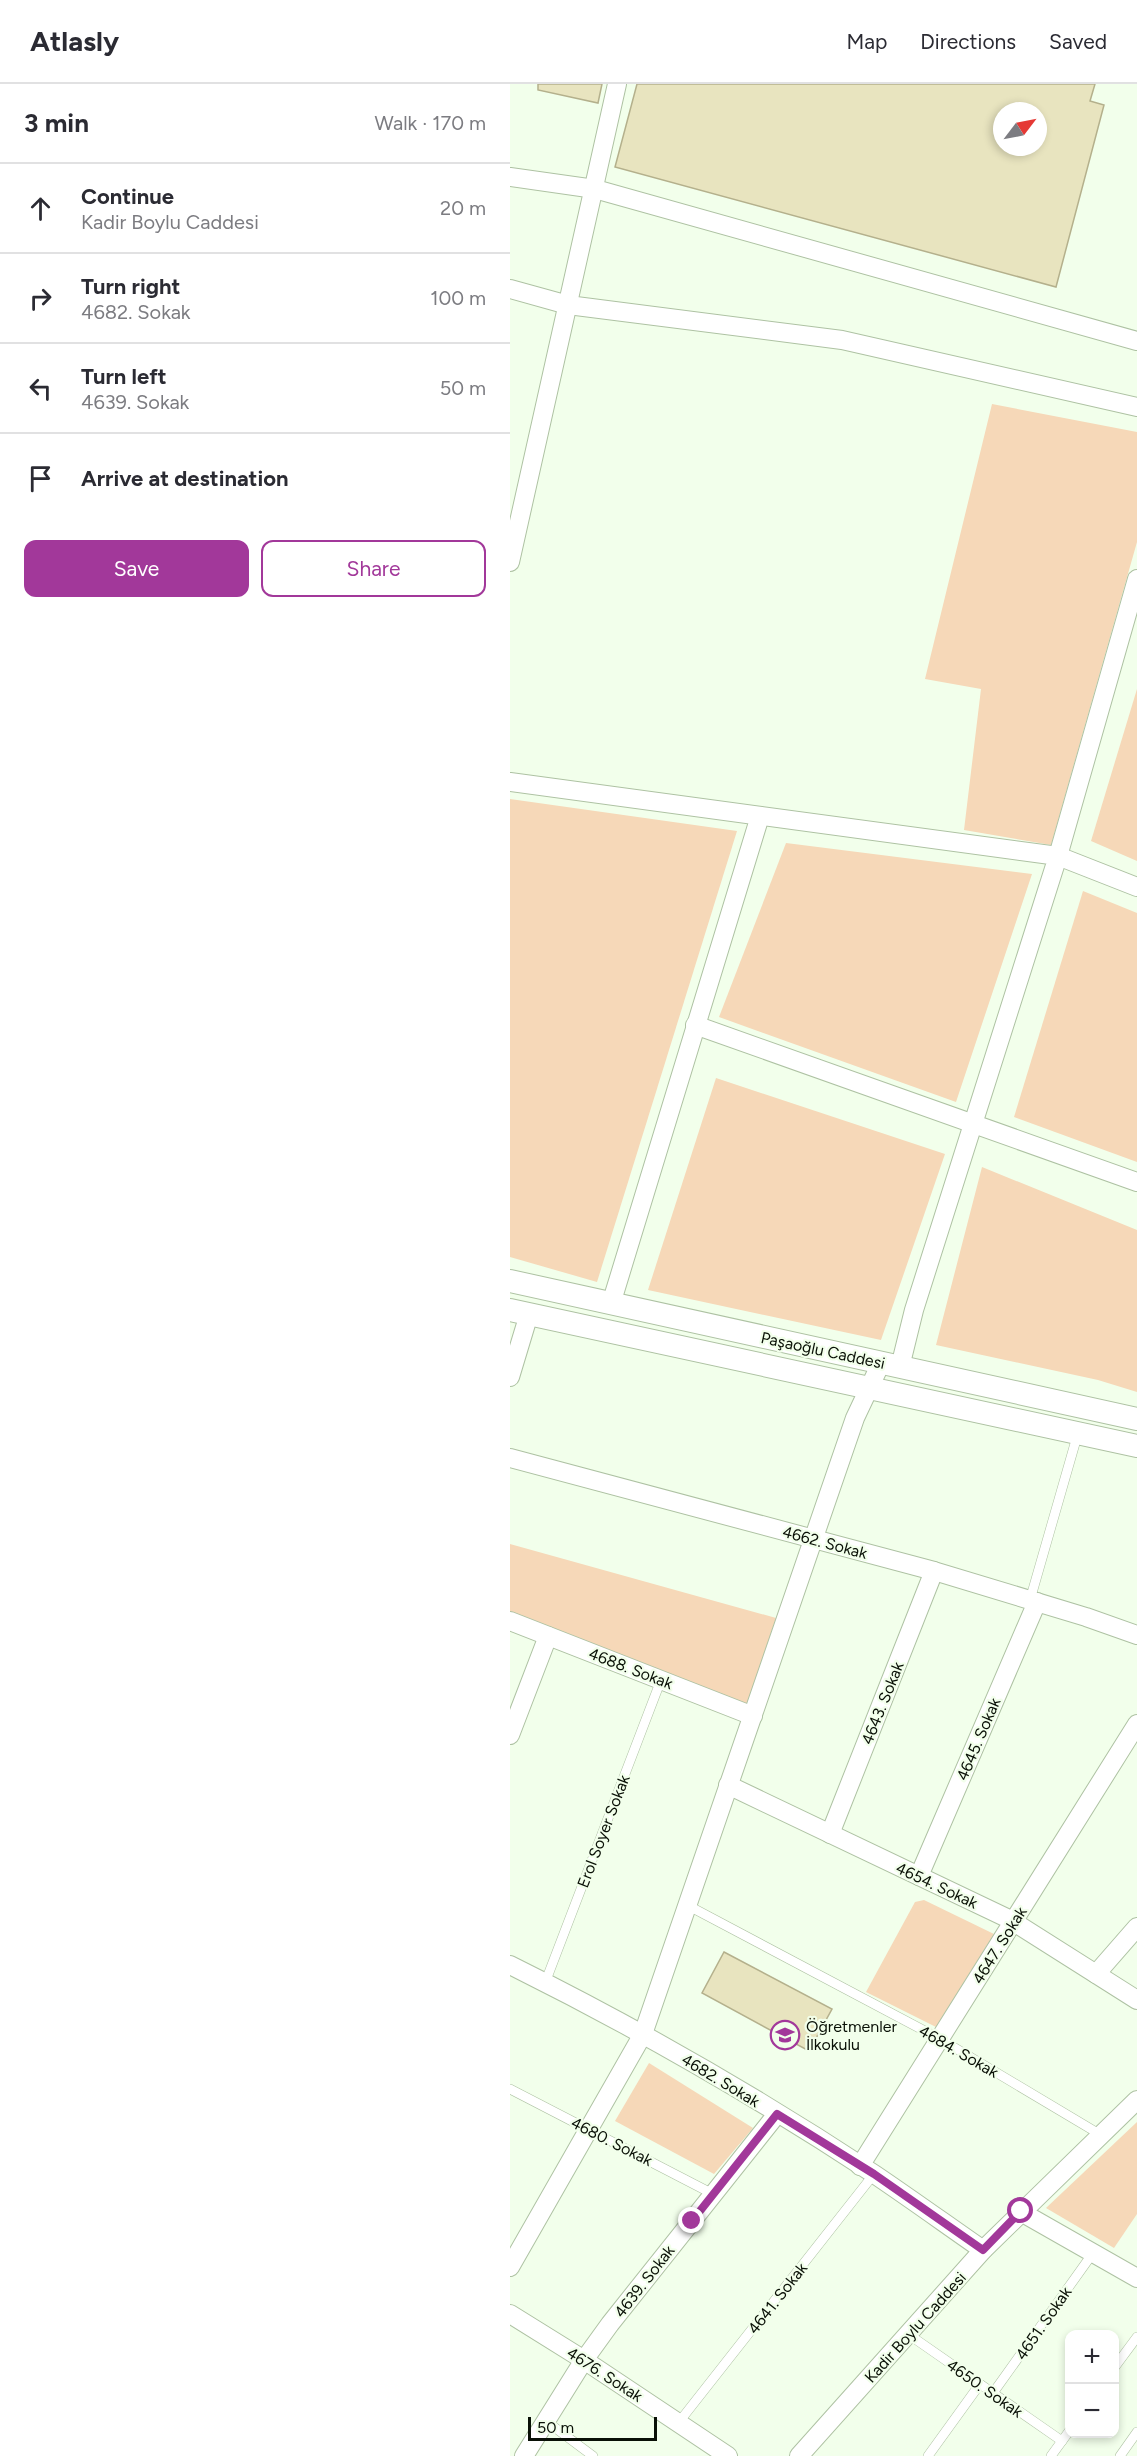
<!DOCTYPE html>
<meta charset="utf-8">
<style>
:root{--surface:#fff;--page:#f2f2f3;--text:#2b2b33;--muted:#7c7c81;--line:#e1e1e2;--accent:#a2389a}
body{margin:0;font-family:Figtree,sans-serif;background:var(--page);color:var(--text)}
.controls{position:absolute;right:18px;bottom:18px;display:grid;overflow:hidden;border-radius:12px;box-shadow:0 3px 9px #0003}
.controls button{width:54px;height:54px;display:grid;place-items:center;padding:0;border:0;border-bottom:2px solid var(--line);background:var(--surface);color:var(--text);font:30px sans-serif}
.compass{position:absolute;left:483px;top:18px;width:54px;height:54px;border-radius:50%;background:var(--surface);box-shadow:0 3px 9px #0003;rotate:58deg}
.scale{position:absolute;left:18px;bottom:15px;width:129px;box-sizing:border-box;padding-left:6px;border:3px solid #091006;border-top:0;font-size:16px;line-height:21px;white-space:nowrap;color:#091006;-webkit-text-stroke:4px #f2ffeb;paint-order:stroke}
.stop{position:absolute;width:18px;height:18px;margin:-14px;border:4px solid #a2389a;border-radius:50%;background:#fff}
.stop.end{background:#a2389a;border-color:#fff;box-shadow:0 2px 6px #0008}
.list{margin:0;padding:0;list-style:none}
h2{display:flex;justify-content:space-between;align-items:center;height:78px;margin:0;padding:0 24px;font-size:26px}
h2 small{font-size:20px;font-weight:400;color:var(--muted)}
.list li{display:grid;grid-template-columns:39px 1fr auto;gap:18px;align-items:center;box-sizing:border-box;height:90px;padding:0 24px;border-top:2px solid var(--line)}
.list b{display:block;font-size:22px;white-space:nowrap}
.list p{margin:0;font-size:20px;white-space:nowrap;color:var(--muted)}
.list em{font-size:20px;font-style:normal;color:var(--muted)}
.actions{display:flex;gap:12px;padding:18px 24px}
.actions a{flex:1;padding:14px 0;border:2px solid var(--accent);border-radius:12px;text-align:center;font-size:21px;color:var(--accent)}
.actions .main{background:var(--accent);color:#fff}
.icon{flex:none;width:33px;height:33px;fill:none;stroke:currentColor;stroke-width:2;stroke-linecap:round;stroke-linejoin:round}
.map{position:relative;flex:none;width:627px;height:2372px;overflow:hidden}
header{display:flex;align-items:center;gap:36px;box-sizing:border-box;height:84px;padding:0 30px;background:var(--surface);border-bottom:2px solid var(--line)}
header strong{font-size:28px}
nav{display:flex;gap:33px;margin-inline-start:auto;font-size:21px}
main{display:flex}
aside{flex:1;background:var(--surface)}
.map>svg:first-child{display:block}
.green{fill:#f6d8b8}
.building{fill:#e8e4bf;stroke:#b4b08c;stroke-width:1.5;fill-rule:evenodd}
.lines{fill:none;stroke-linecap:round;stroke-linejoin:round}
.service-casing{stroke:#aec2a3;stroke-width:10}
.minor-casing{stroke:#aec2a3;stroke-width:20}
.tertiary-casing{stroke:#aec2a3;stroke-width:24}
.service{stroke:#fff;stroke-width:9}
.minor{stroke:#fff;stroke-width:18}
.tertiary{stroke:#fff;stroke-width:22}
.route{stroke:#a2389a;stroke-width:8}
.labels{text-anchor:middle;stroke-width:4.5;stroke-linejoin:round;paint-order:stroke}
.street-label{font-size:16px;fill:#091006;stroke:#f2ffeb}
.poi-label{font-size:16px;fill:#091006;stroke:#f2ffeb;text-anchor:start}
</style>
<header>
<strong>Atlasly</strong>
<nav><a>Map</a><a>Directions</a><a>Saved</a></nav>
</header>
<main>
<aside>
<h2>3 min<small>Walk · 170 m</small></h2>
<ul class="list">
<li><svg class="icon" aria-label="ahead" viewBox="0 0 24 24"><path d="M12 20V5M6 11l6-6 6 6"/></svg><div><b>Continue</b><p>Kadir Boylu Caddesi</p></div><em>20 m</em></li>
<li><svg class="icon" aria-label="right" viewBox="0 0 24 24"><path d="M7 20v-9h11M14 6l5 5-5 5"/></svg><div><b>Turn right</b><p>4682. Sokak</p></div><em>100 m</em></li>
<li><svg class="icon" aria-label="left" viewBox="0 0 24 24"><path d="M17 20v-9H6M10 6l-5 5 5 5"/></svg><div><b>Turn left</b><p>4639. Sokak</p></div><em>50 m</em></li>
<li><svg class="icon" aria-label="arrive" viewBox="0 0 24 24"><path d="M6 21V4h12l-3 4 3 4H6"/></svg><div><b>Arrive at destination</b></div></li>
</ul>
<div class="actions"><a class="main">Save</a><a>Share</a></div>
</aside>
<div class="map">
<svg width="627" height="2372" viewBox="0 0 627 2372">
<rect width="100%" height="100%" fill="#f2ffeb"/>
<g class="green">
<path d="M482,320L627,348V458L541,761L454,746L471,605L415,595Z"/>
<path d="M627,605V777L581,757Z"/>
<path d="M0,715L227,747L87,1198L0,1173Z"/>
<path d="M276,759L522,790L446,1018L209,933Z"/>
<path d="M573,807L627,829V1078L504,1033Z"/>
<path d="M206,994L435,1070L371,1256L138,1206Z"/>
<path d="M472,1083L627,1146V1308L588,1296L426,1261Z"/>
<path d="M0,1460L266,1534L237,1621L0,1529Z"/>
<path d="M414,1816L484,1850L426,1943L356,1908L405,1818Z"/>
<path d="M139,1979L243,2044L204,2090L105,2037Z"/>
<path d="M627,2038V2130L604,2164L536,2124Z"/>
</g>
<g class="building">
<path d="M28,0H92L88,19L28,6Z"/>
<path d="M127,0H585L580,17L594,21L546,203L105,83ZM492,27H528V63H492Z"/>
<path d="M214,1868L322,1925L299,1967L192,1909Z"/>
</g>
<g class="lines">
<g class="service-casing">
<g id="service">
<path d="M520,1516L568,1349"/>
<path d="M177,1821L430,1955L591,2051"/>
<path d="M35,1899L151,1596"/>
<path d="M0,2005L203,2110"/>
<path d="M398,2250L552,2357"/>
<path d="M604,2284L627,2253"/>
<path d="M483,2309L583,2169"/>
<path d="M36,2337L83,2372"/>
<path d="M169,2338L364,2090"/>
<path d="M418,2372L470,2300"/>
<path d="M541,2372L560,2346"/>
<path d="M610,2372L627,2348"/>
</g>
</g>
<g class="minor-casing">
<g id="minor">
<path d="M0,93L85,105L627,257"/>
<path d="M0,205L58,221L332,256L627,323"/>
<path d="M0,478L107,0"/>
<path d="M627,495L548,772L627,803"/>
<path d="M0,698L548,772L404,1226L390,1283"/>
<path d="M185,941L627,1098"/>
<path d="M101,1220L250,732"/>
<path d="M0,1293L19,1230"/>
<path d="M0,1374L424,1487L576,1533L627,1551"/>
<path d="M0,1537L243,1632"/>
<path d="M0,1651L38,1552"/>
<path d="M218,1701L499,1835L627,1916"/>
<path d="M320,1750L424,1487"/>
<path d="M409,1792L527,1518"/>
<path d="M0,1881C125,1943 247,2013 364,2090C401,2115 437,2141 473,2166"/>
<path d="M586,1890L627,1843"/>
<path d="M350,2082L627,1640"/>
<path d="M511,2128L627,2194"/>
<path d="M0,2183L133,1950L345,1334L371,1279"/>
<path d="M0,2230L74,2276L218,2372"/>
<path d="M14,2372L74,2276L100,2240L267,2030"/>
<path d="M289,2372L473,2166L627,2016"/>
</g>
</g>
<g class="tertiary-casing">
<g id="tertiary">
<path d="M0,1197L627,1335"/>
<path d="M0,1226L627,1362"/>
</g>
</g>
<use href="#service" class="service"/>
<use href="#minor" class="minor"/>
<use href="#tertiary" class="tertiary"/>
</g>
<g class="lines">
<path class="route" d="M182,2137L267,2030L364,2090L473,2166L511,2127"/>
</g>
<defs>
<g id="school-ring" transform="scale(1.5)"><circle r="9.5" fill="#f2ffeb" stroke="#a2389a" stroke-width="1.5"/><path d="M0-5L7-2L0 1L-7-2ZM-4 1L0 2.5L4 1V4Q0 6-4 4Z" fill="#a2389a"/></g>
</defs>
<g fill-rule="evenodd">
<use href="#school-ring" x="275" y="1951"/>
</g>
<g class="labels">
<g class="street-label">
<text transform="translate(313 1266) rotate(12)" y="6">Paşaoğlu Caddesi</text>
<text transform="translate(315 1458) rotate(15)" y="6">4662. Sokak</text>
<text transform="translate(121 1584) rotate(21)" y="6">4688. Sokak</text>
<text transform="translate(372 1619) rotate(-68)" y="6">4643. Sokak</text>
<text transform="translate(468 1655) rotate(-67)" y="6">4645. Sokak</text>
<text transform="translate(93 1747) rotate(-69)" y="6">Erol Soyer Sokak</text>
<text transform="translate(427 1801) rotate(25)" y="6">4654. Sokak</text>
<text transform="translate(489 1861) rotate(-58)" y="6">4647. Sokak</text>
<text transform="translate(449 1967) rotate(30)" y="6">4684. Sokak</text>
<text transform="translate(211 1996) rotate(31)" y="6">4682. Sokak</text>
<text transform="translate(102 2057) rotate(27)" y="6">4680. Sokak</text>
<text transform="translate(134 2197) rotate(-52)" y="6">4639. Sokak</text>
<text transform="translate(267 2214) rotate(-52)" y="6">4641. Sokak</text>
<text transform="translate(533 2239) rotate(-55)" y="6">4651. Sokak</text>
<text transform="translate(405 2243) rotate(-48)" y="6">Kadir Boylu Caddesi</text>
<text transform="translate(95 2290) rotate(33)" y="6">4676. Sokak</text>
<text transform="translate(475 2304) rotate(35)" y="6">4650. Sokak</text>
</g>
<g class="poi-label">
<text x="296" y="1948">Öğretmenler<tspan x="296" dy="18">İlkokulu</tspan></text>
</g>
</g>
</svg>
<div class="controls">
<button>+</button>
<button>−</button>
</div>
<svg class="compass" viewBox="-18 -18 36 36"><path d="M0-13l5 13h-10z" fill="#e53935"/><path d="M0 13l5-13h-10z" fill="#7c7c81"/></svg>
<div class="scale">50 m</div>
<div class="stop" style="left:511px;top:2127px"></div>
<div class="stop end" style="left:182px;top:2137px"></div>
</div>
</main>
